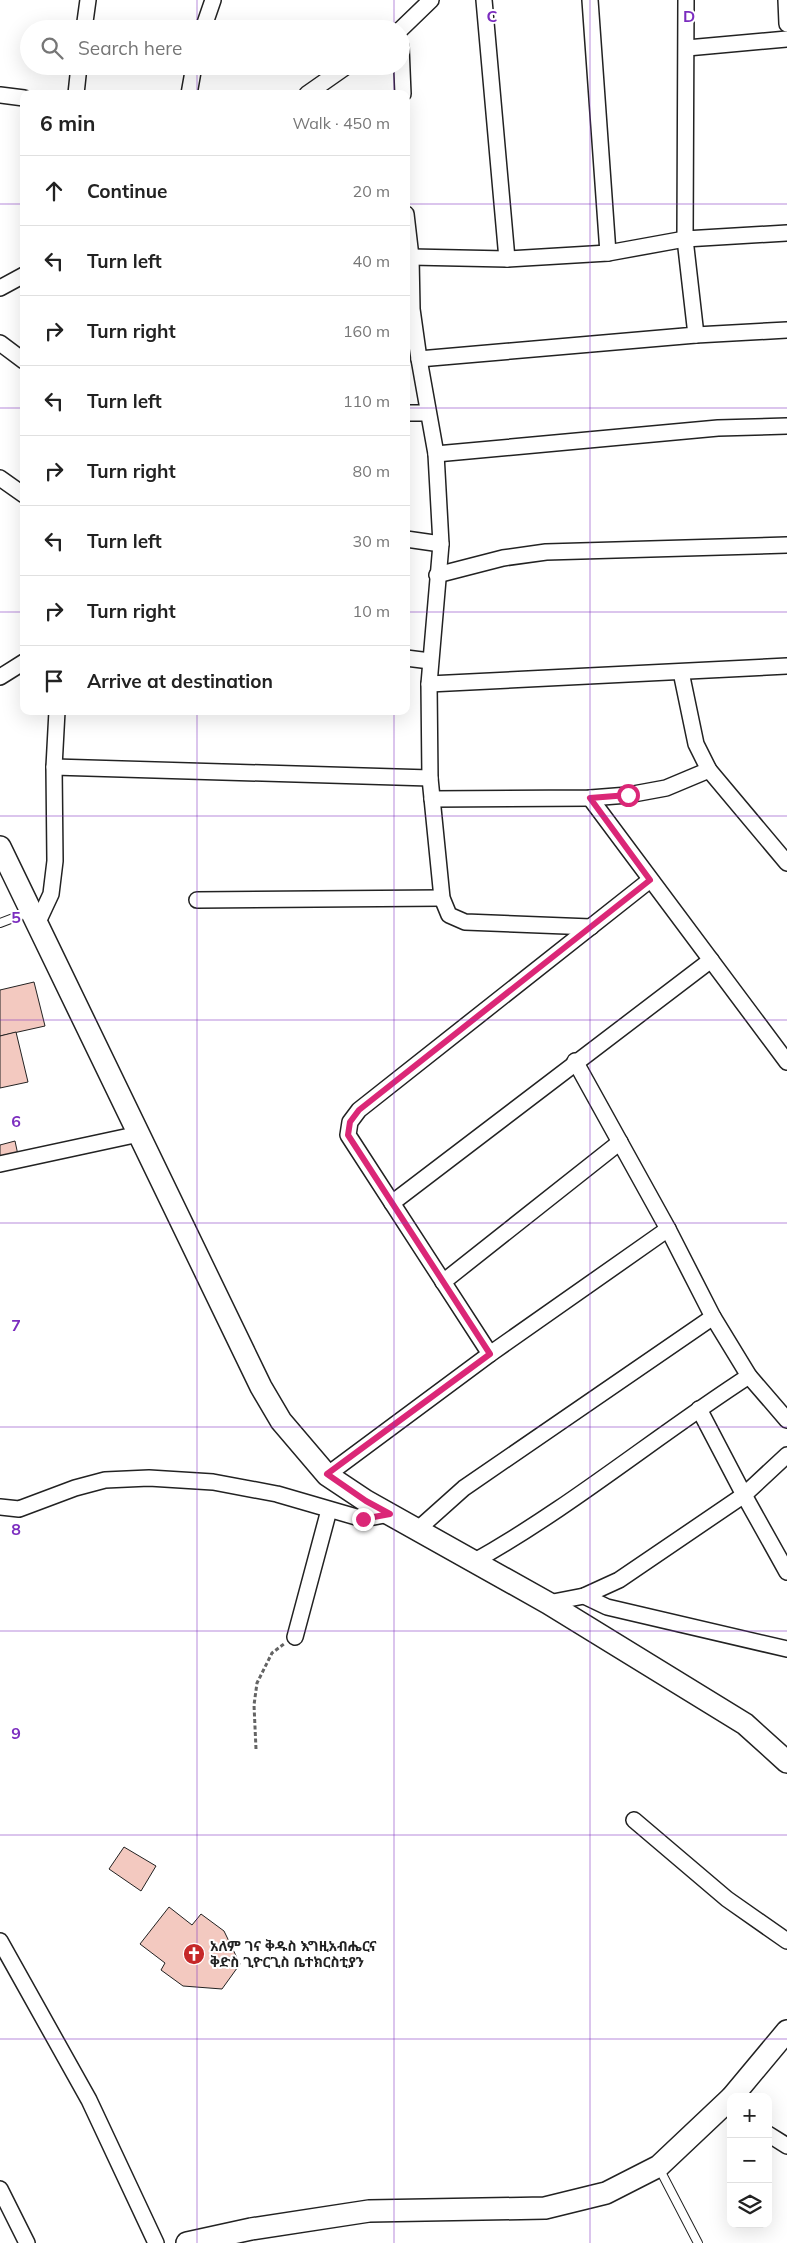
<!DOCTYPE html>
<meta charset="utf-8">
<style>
:root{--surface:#fff;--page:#f2f2f2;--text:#222;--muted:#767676;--line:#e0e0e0}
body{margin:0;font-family:Mulish,"Noto Sans Ethiopic",sans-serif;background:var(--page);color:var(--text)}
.controls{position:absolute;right:15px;bottom:15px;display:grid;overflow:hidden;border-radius:10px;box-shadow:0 5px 20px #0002}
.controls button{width:45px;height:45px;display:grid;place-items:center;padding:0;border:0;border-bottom:1px solid var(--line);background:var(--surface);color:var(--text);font:25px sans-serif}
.stop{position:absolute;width:15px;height:15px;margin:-11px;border:4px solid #db2777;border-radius:50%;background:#fff}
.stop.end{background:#db2777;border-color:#fff;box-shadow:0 1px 5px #0008}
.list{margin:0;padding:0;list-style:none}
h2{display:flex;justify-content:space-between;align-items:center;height:65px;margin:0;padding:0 20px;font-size:21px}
h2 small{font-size:16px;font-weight:400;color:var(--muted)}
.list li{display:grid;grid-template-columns:32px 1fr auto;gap:15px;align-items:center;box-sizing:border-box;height:70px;padding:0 20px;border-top:1px solid var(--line)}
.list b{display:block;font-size:19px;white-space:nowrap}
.list em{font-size:16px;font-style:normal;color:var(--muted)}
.icon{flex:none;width:28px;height:28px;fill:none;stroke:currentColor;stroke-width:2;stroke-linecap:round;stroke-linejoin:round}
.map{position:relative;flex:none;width:787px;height:2243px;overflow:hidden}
.search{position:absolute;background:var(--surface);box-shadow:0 5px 20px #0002;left:20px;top:20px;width:390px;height:55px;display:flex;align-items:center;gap:12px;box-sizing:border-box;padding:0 18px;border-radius:28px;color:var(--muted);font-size:19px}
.panel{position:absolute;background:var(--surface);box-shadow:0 5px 20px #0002;left:20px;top:90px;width:390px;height:625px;border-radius:10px}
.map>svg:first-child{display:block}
.building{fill:#f3c9c0;stroke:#222}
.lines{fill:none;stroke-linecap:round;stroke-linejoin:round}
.lane-casing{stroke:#222;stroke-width:10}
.street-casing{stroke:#222;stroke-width:18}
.secondary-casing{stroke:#222;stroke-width:24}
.path{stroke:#646464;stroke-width:3;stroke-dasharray:4 2.5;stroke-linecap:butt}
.lane{stroke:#fff;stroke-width:8}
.street{stroke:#fff;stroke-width:15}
.secondary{stroke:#fff;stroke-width:21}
.route{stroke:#db2777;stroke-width:6}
.grid{fill:none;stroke:#7b2cbf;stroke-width:1;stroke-opacity:0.55}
.labels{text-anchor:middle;stroke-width:4;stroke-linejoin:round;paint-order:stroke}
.poi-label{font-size:14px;font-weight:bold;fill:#222;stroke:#fff;text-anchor:start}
.grid-label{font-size:16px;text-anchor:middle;font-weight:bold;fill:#7b2cbf;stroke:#fff;stroke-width:4;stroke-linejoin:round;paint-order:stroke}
</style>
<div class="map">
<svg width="787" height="2243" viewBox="0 0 787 2243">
<rect width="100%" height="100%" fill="#fff"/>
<g class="building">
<path d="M34,982L45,1026L0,1036V990Z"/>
<path d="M16,1032L28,1082L0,1088V1036Z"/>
<path d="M15,1141L18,1155L0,1159V1145Z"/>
<path d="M124,1847L156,1866L141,1891L109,1869Z"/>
<path d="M169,1907L192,1925L201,1914L224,1931L240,1964L222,1989L183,1986L161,1970L165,1963L140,1944Z"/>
</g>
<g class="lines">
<g class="lane-casing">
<g id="lane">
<path d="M0,923L29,912"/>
<path d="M659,2168L698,2243"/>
</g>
</g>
<g class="street-casing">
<g id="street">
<path d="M484,0L507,259"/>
<path d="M590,0L608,253"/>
<path d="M786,0L787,24"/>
<path d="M84,29L88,0"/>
<path d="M203,29L213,0"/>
<path d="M401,29L431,0"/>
<path d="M401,46L403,94"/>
<path d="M687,48L787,39"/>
<path d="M76,94L79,66"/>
<path d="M189,94L194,66"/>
<path d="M307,94L347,66"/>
<path d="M0,95L24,98"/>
<path d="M406,214L411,257L412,309L419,359L436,454L441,544L429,684L430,778L442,898L449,915L465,922L591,927"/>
<path d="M411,257L507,259L608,253L685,239L787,233"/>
<path d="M0,288L24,275"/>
<path d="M696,335L787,330"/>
<path d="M0,343L24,361"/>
<path d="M419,359L696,335L685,239L686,0"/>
<path d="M406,413H428"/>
<path d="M436,454L718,428L787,426"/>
<path d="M0,478L24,495"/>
<path d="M406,539L441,544"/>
<path d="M437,575L503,558L546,552L787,545"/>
<path d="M406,658L430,661"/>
<path d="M681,672L696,744L709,770L787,863"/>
<path d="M0,677L24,662"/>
<path d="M429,684L787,666"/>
<path d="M54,767L430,778"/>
<path d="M590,798L787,1062"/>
<path d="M432,799L590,798L628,795L666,788L709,770"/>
<path d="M197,900L442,898"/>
<path d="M37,924L51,894L55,861L54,767L57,711"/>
<path d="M575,1061L668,1229L713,1317L749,1376L787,1420"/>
<path d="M0,1164L139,1134"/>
<path d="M392,1203L711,960"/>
<path d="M443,1282L620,1142"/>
<path d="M490,1354L348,1135L350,1122L359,1110L650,880"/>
<path d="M699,1409L744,1495L787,1572"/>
<path d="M327,1475L490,1354L668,1229"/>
<path d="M0,1507L19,1509L75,1488L105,1480L149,1478L213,1482L277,1494L363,1519L390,1514"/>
<path d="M417,1530L464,1488L713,1317"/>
<path d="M473,1562C570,1508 656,1436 749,1376"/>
<path d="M584,1596L607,1607L787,1649"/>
<path d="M548,1603L584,1596L619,1580L744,1495L787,1455"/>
<path d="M295,1637L329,1510"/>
<path d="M634,1820L727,1899L787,1941"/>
<path d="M0,1941L89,2100L156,2243"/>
<path d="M768,2134L787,2146"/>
<path d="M0,2189L27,2243"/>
</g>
</g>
<g class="secondary-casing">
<g id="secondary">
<path d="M0,847L261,1387L281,1421L327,1475L366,1501L548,1603L745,1724L787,1762"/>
<path d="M732,2097L787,2031"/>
<path d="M187,2243L251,2229L369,2211L545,2208L606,2193L659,2166L731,2098"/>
</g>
</g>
<path class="path" d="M256,1749L254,1705L257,1683L272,1653L284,1644"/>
<use href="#lane" class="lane"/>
<use href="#street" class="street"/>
<use href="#secondary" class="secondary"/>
</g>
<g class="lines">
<path class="route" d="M363,1519L390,1514L366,1501L327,1474L490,1354L348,1135L350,1122L359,1110L650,880L590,798L628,795"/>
</g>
<path class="grid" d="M197,0V29M394,0V29M590,0V2243M197,66V94M394,66V94M0,204H24M406,204H787M0,408H24M406,408H787M0,612H24M406,612H787M197,711V2243M394,711V2243M0,816H787M0,1020H787M0,1223H787M0,1427H787M0,1631H787M0,1835H787M0,2039H787"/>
<defs>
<g id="church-disc" transform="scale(1.125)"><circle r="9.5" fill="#c62828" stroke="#fff"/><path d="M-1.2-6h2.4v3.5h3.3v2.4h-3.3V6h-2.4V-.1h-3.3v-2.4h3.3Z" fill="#fff"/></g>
</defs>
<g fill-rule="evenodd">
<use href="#church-disc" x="194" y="1954"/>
</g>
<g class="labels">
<g class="poi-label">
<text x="210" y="1951">አለም ገና ቅዱስ እግዚአብሔርና<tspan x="210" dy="16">ቅድስ ጊዮርጊስ ቤተክርስቲያን</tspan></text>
</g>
</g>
<g class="grid-label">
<text x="492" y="22">C</text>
<text x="689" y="22">D</text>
<text x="16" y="923">5</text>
<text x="16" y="1127">6</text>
<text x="16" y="1331">7</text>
<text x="16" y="1535">8</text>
<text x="16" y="1739">9</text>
</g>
</svg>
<div class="controls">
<button>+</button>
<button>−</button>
<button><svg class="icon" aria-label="layers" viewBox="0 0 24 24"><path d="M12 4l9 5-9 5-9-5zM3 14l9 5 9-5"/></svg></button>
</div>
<div class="stop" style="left:628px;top:795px"></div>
<div class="stop end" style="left:363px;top:1519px"></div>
<div class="search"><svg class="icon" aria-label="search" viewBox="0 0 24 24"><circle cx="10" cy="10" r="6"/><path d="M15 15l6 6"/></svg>Search here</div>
<section class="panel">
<h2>6 min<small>Walk · 450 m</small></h2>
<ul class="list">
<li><svg class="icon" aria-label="ahead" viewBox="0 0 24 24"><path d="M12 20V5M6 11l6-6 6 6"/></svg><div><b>Continue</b></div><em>20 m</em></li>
<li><svg class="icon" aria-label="left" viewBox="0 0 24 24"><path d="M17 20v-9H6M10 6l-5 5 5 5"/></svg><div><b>Turn left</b></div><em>40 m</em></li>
<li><svg class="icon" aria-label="right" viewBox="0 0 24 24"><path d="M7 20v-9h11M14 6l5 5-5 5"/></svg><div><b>Turn right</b></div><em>160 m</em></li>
<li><svg class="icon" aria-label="left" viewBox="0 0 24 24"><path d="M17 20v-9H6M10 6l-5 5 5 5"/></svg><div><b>Turn left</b></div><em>110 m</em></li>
<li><svg class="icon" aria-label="right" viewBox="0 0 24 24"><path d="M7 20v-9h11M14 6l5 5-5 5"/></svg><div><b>Turn right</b></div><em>80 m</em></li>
<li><svg class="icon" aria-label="left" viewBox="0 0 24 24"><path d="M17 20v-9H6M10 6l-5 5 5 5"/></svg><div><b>Turn left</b></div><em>30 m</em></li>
<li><svg class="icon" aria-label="right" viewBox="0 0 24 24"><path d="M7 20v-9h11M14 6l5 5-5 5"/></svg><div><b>Turn right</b></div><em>10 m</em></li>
<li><svg class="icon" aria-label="arrive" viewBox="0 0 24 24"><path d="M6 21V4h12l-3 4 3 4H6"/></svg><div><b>Arrive at destination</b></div></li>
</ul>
</section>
</div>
